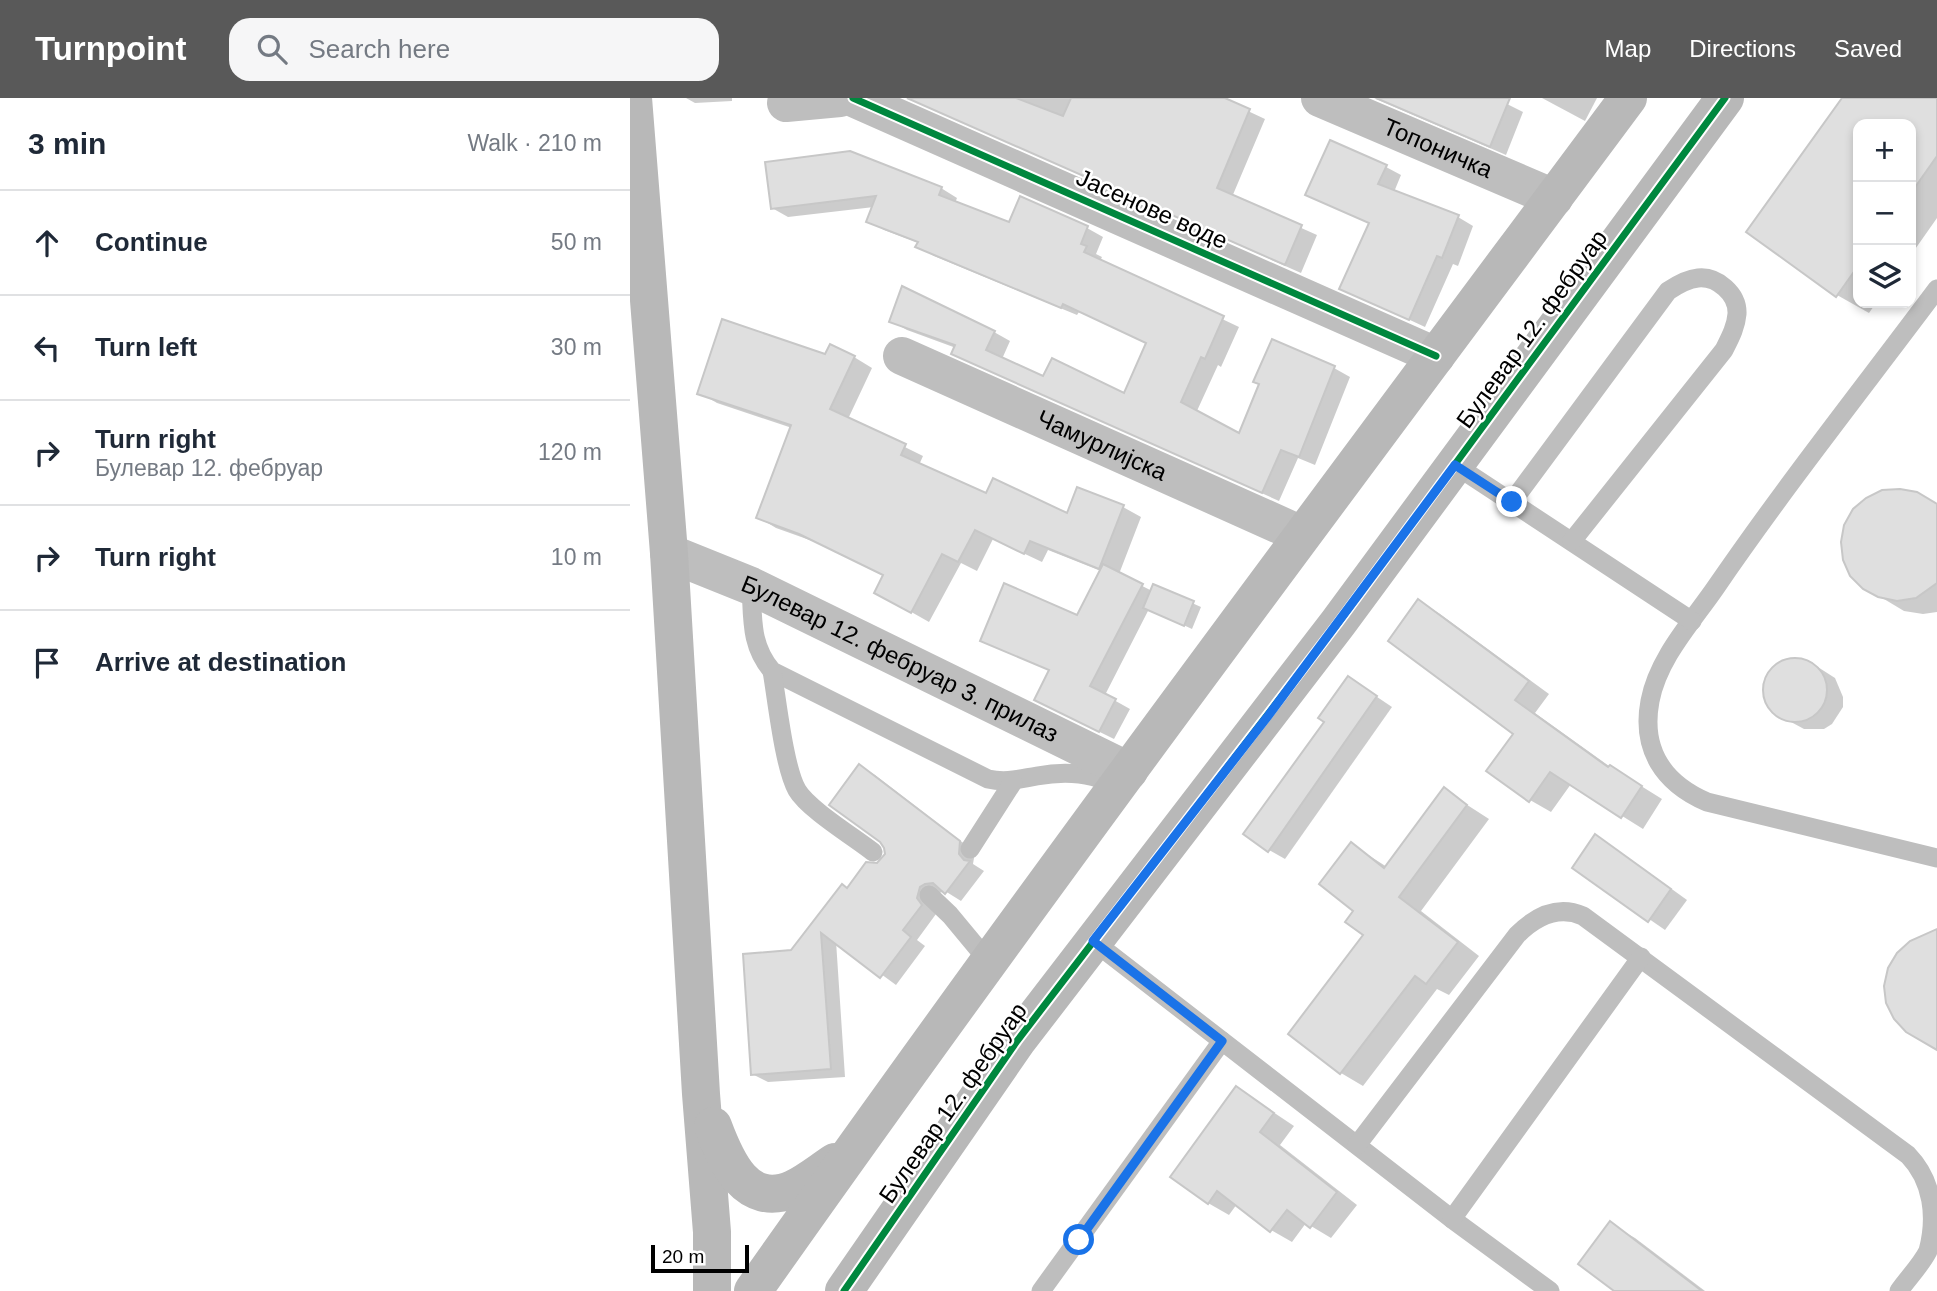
<!DOCTYPE html>
<meta charset="utf-8">
<style>
:root{--surface:#fff;--page:#f6f6f7;--text:#1f2937;--muted:#747a83;--line:#e0e1e3;--accent:#595959}
body{margin:0;font-family:Helvetica,sans-serif;background:var(--page);color:var(--text)}
.controls{position:absolute;right:21px;top:21px;display:grid;overflow:hidden;border-radius:14px;box-shadow:0 4px 10px #0003}
.controls button{width:63px;height:63px;display:grid;place-items:center;padding:0;border:0;border-bottom:2px solid var(--line);background:var(--surface);color:var(--text);font:35px sans-serif}
.scale{position:absolute;left:21px;bottom:18px;width:98px;box-sizing:border-box;padding-left:7px;border:4px solid #000;border-top:0;font-size:19px;line-height:24px;white-space:nowrap;color:#000;-webkit-text-stroke:5px #fff;paint-order:stroke}
.stop{position:absolute;width:21px;height:21px;margin:-16px;border:5px solid #1a73e8;border-radius:50%;background:#fff}
.stop.end{background:#1a73e8;border-color:#fff;box-shadow:0 2px 7px #0008}
.list{margin:0;padding:0;list-style:none}
h2{display:flex;justify-content:space-between;align-items:center;height:91px;margin:0;padding:0 28px;font-size:30px}
h2 small{font-size:23px;font-weight:400;color:var(--muted)}
.list li{display:grid;grid-template-columns:46px 1fr auto;gap:21px;align-items:center;box-sizing:border-box;height:105px;padding:0 28px;border-top:2px solid var(--line)}
.list b{display:block;font-size:26px;white-space:nowrap}
.list p{margin:0;font-size:23px;white-space:nowrap;color:var(--muted)}
.list em{font-size:23px;font-style:normal;color:var(--muted)}
.icon{flex:none;width:38px;height:38px;fill:none;stroke:currentColor;stroke-width:2;stroke-linecap:round;stroke-linejoin:round}
.map{position:relative;flex:none;width:1307px;height:1193px;overflow:hidden}
header{display:flex;align-items:center;gap:42px;box-sizing:border-box;height:98px;padding:0 35px;background:var(--accent);color:#fff}
header strong{font-size:33px}
nav{display:flex;gap:38px;margin-inline-start:auto;font-size:24px}
.search{width:490px;height:63px;background:var(--page);display:flex;align-items:center;gap:18px;box-sizing:border-box;padding:0 24px;border-radius:21px;color:var(--muted);font-size:26px}
main{display:flex}
aside{flex:1;background:var(--surface)}
.map>svg:first-child{display:block}
.shadow{fill:#0003}
.building{fill:#dfdfdf;stroke:#c7c7c7;stroke-width:2}
.lines{fill:none;stroke-linecap:round;stroke-linejoin:round}
.service{stroke:#bebebe;stroke-width:19}
.minor{stroke:#bebebe;stroke-width:38}
.secondary{stroke:#b8b8b8;stroke-width:38}
.cycleway-casing{stroke:#fff;stroke-width:11}
.cycleway{stroke:#00873e;stroke-width:7}
.route{stroke:#1a73e8;stroke-width:9}
.labels{text-anchor:middle;stroke-width:5;stroke-linejoin:round;paint-order:stroke}
.street-label{font-size:24px;fill:#000;stroke:#fff}
</style>
<header>
<strong>Turnpoint</strong>
<div class="search"><svg class="icon" aria-label="search" viewBox="0 0 24 24"><circle cx="10" cy="10" r="6"/><path d="M15 15l6 6"/></svg>Search here</div>
<nav><a>Map</a><a>Directions</a><a>Saved</a></nav>
</header>
<main>
<aside>
<h2>3 min<small>Walk · 210 m</small></h2>
<ul class="list">
<li><svg class="icon" aria-label="ahead" viewBox="0 0 24 24"><path d="M12 20V5M6 11l6-6 6 6"/></svg><div><b>Continue</b></div><em>50 m</em></li>
<li><svg class="icon" aria-label="left" viewBox="0 0 24 24"><path d="M17 20v-9H6M10 6l-5 5 5 5"/></svg><div><b>Turn left</b></div><em>30 m</em></li>
<li><svg class="icon" aria-label="right" viewBox="0 0 24 24"><path d="M7 20v-9h11M14 6l5 5-5 5"/></svg><div><b>Turn right</b><p>Булевар 12. фебруар</p></div><em>120 m</em></li>
<li><svg class="icon" aria-label="right" viewBox="0 0 24 24"><path d="M7 20v-9h11M14 6l5 5-5 5"/></svg><div><b>Turn right</b></div><em>10 m</em></li>
<li><svg class="icon" aria-label="arrive" viewBox="0 0 24 24"><path d="M6 21V4h12l-3 4 3 4H6"/></svg><div><b>Arrive at destination</b></div></li>
</ul>
</aside>
<div class="map">
<svg width="1307" height="1193" viewBox="0 0 1307 1193">
<rect width="100%" height="100%" fill="#fff"/>
<g class="shadow">
<path d="M56,0H102V3L65,5Z"/>
<path d="M280,0H590L635,21L602,99L687,137L671,175Z"/>
<path d="M744,0H865L893,14L876,57Z"/>
<path d="M912,0H967L955,23Z"/>
<path d="M1214,0H1307V120L1281,157V26H1228V205H1246L1239,215L1207,197Z"/>
<path d="M756,69L771,77L764,94L828,119L843,128L828,168L823,166L795,229L711,190L740,126L677,96Z"/>
<path d="M311,90L327,100L325,105L380,127L391,100L457,130L473,139L466,156L472,159L470,163L609,229L591,269L588,267L566,315L609,337L704,270L720,279L685,367L668,360L649,403L339,264L323,255L326,250L277,232L261,223L364,234L380,243L372,261L414,280L494,297L518,246L449,214L447,217L304,158L288,149L289,145L254,132L238,123L244,109L158,119L142,110Z"/>
<path d="M196,258L224,259L242,270L218,321L293,358L289,367L357,398L438,418L448,391L493,409L511,419L489,476L522,493L524,488L571,509L562,531L519,511L475,597L500,611L484,641L421,610L420,573L352,542L448,519L471,473L418,452L412,464L363,441L347,473L331,465L299,524L246,494L255,478L188,445L146,430L128,419L162,330L87,305L70,295Z"/>
<path d="M1307,408V514L1293,516L1274,513L1234,489Z"/>
<path d="M789,503L810,516L919,596L905,615L979,668L1032,701L1013,731L941,686L921,714L900,702L885,635Z"/>
<path d="M1160,561L1180,564L1205,580L1213,599V609L1202,626L1194,631H1174L1148,617L1140,609L1136,600L1137,580L1150,565Z"/>
<path d="M719,580L762,609L655,761L639,752L696,623Z"/>
<path d="M230,668L245,677L345,754L343,766L354,773L331,803L315,793L304,797L306,816L287,842L295,848L266,887L206,843L215,979L138,984L122,976L162,854L218,791L248,767L257,757Z"/>
<path d="M814,692L859,721L791,813L849,858L819,897L807,891L733,988L711,975L660,936L736,837L725,812L721,746L757,769Z"/>
<path d="M982,748L1057,802L1035,832L944,769Z"/>
<path d="M607,990L664,1028L650,1047L727,1107L701,1140L676,1125L662,1144L641,1132L607,1106L599,1117L578,1105Z"/>
<path d="M980,1126L1005,1140L1075,1193H987Z"/>
</g>
<g class="building">
<path d="M277,0H386L433,18L441,0H595L620,11L587,90L672,127L655,167Z"/>
<path d="M746,0H880L860,49Z"/>
<path d="M1212,0H1307V58L1281,95V26H1228V168L1206,199L1116,134Z"/>
<path d="M700,42L757,67L748,86L829,117L812,160L807,158L779,222L709,191L739,125L675,97Z"/>
<path d="M220,53L312,89L309,97L379,124L390,98L458,128L451,146L457,148L454,154L594,218L575,261L571,259L551,304L609,335L629,286L623,284L642,241L705,268L669,359L651,352L632,395L321,256L325,247L259,224L272,188L365,233L356,252L413,278L422,260L494,295L516,245L433,206L431,210L285,149L288,144L236,124L246,98L141,111L135,64Z"/>
<path d="M92,221L195,256L200,246L225,258L200,311L276,346L271,357L356,395L363,380L437,415L447,389L494,407L469,471L400,443L394,456L345,432L328,464L312,456L281,515L244,495L253,477L169,436L126,420L161,327L67,296Z"/>
<path d="M1270,391L1287,394L1307,406V485L1286,500L1267,503L1248,499L1233,491L1220,478L1213,462L1211,444L1214,427L1223,411L1236,400L1252,392Z"/>
<path d="M473,466L513,486L460,588L486,601L469,634L404,602L419,572L350,543L374,485L447,517Z"/>
<path d="M523,486L564,503L554,528L513,510Z"/>
<path d="M788,501L899,583L885,602L978,669L980,667L1012,688L991,720L920,674L899,704L856,673L883,636L758,543Z"/>
<circle cx="1165" cy="592" r="32"/>
<path d="M718,578L747,598L638,754L613,736L694,624L688,620Z"/>
<path d="M229,666L330,743L329,756L334,762L340,763L315,796L303,785L295,786L290,789L287,800L292,807L273,832L281,839L250,880L191,835L201,971L121,977L113,856L161,852L212,786L217,790L236,764L247,765L255,756L254,750L250,744L199,707Z"/>
<path d="M814,689L837,707L769,799L828,844L796,886L785,878L710,976L658,936L733,837L715,824L723,813L689,786L721,744L754,770Z"/>
<path d="M965,736L1041,791L1018,824L942,770Z"/>
<path d="M1307,831V952L1276,934L1264,921L1256,905L1254,888L1258,870L1267,855L1280,843Z"/>
<path d="M606,988L644,1015L630,1034L707,1094L680,1130L657,1112L640,1134L587,1093L578,1106L540,1079Z"/>
<path d="M980,1123L1072,1193H984L948,1166Z"/>
</g>
<g class="lines">
<g class="service">
<path d="M1307,191C1233,290 1156,387 1086,489C1062,524 1028,560 1020,603C1011,651 1033,685 1077,704L1307,760"/>
<path d="M825,367L1062,523"/>
<path d="M882,404L1038,193C1047,187 1057,181 1068,180C1087,178 1108,196 1107,216C1106,229 1100,240 1094,252L942,443"/>
<path d="M121,488C123,521 120,547 142,573L358,681C376,685 389,681 407,678C435,673 463,674 487,689"/>
<path d="M142,573C147,602 154,669 167,692C178,711 224,739 243,754"/>
<path d="M340,751L383,684"/>
<path d="M299,797L320,817L359,864"/>
<path d="M463,843L822,1121L920,1193"/>
<path d="M727,1047L887,837C906,818 928,807 953,818L1278,1057C1303,1083 1307,1119 1298,1153C1291,1167 1278,1180 1269,1193"/>
<path d="M822,1121L1011,859"/>
<path d="M411,1193L592,943"/>
</g>
<g class="minor">
<path d="M223,0L806,258"/>
<path id="s1" d="M690,0L924,100"/>
<path d="M156,5L210,0"/>
<path id="s2" d="M272,258L672,437"/>
<path id="s3" d="M39,455L121,488L499,673"/>
</g>
<g class="secondary">
<path d="M3,0L39,455L71,996L82,1134V1193"/>
<path d="M83,1028C96,1063 116,1111 163,1091C178,1084 191,1073 205,1064"/>
<path d="M123,1193C407,790 704,395 998,0"/>
<path d="M214,1193L387,943L708,525L1095,0"/>
</g>
<g class="cycleway-casing">
<g id="cycleway">
<path d="M223,0L806,258"/>
<path d="M214,1193L387,943L708,525L1095,0"/>
</g>
</g>
<use href="#cycleway" class="cycleway"/>
</g>
<g class="lines">
<path class="route" d="M449,1142L592,943L463,843L638,618L825,367L882,404"/>
</g>
<g class="labels">
<g class="street-label">
<text dy="8" stroke="none"><textPath href="#s1" startOffset="128">Топоничка</textPath></text>
<text transform="translate(522 111) rotate(24)" y="8">Јасенове воде</text>
<text transform="translate(902 231) rotate(-54)" y="8">Булевар 12. фебруар</text>
<text dy="8" stroke="none"><textPath href="#s2" startOffset="219">Чамурлијска</textPath></text>
<text dy="8" stroke="none"><textPath href="#s3" startOffset="254">Булевар 12. фебруар 3. прилаз</textPath></text>
<text transform="translate(323 1005) rotate(-55)" y="8">Булевар 12. фебруар</text>
</g>
</g>
</svg>
<div class="controls">
<button>+</button>
<button>−</button>
<button><svg class="icon" aria-label="layers" viewBox="0 0 24 24"><path d="M12 4l9 5-9 5-9-5zM3 14l9 5 9-5"/></svg></button>
</div>
<div class="scale">20 m</div>
<div class="stop" style="left:449px;top:1142px"></div>
<div class="stop end" style="left:882px;top:404px"></div>
</div>
</main>
